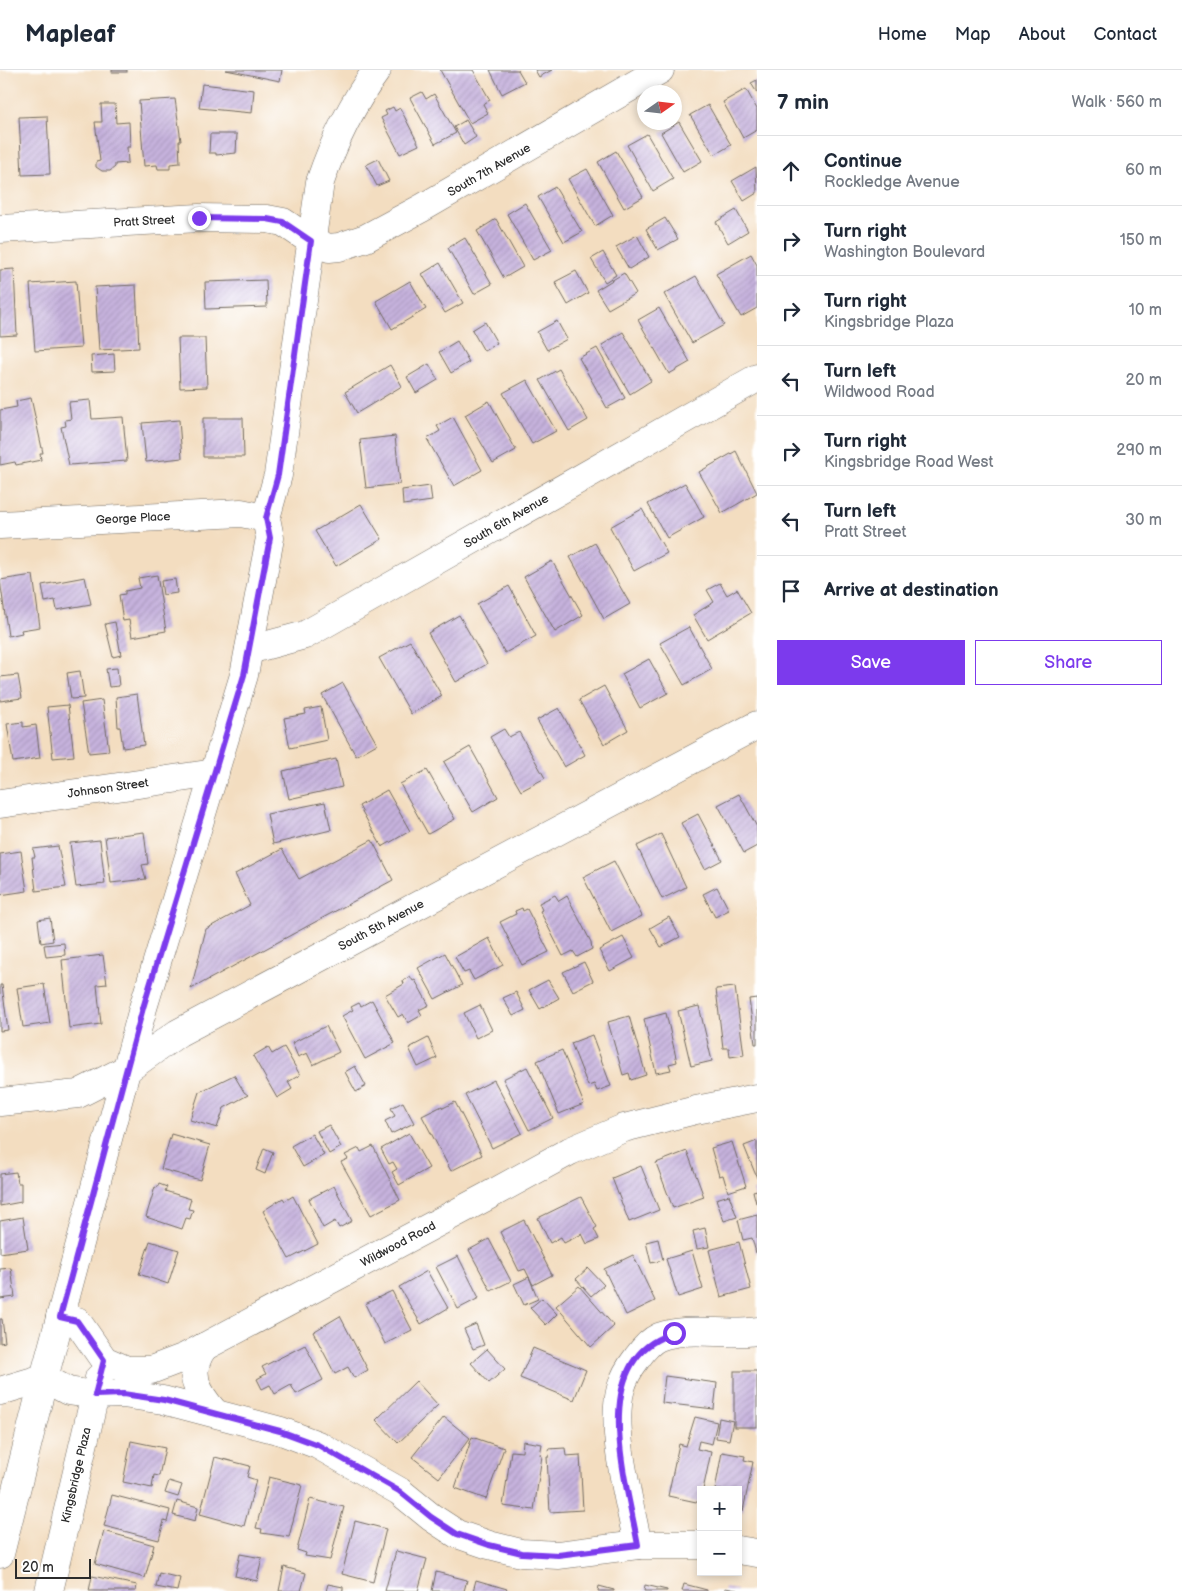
<!DOCTYPE html>
<meta charset="utf-8">
<style>
:root{--surface:#fff;--page:#f6f6f7;--text:#1f2937;--muted:#747a83;--line:#e0e1e3;--accent:#7c3aed}
body{margin:0;font-family:"Balsamiq Sans",sans-serif;background:var(--page);color:var(--text)}
.controls{position:absolute;right:15px;bottom:15px;display:grid;overflow:hidden;border-radius:0px;box-shadow:0 2px 8px #0003}
.controls button{width:45px;height:45px;display:grid;place-items:center;padding:0;border:0;border-bottom:1px solid var(--line);background:var(--surface);color:var(--text);font:25px sans-serif}
.compass{position:absolute;left:637px;top:15px;width:45px;height:45px;border-radius:50%;background:var(--surface);box-shadow:0 2px 8px #0003;rotate:76deg}
.scale{position:absolute;left:15px;bottom:12px;width:76px;box-sizing:border-box;padding-left:5px;border:2px solid #2b2b2b;border-top:0;font-size:14px;line-height:18px;white-space:nowrap;color:#2b2b2b;-webkit-text-stroke:4px #fff;paint-order:stroke}
.stop{position:absolute;width:15px;height:15px;margin:-11px;border:4px solid #7c3aed;border-radius:50%;background:#fff}
.stop.end{background:#7c3aed;border-color:#fff;box-shadow:0 1px 5px #0008}
.list{margin:0;padding:0;list-style:none}
h2{display:flex;justify-content:space-between;align-items:center;height:65px;margin:0;padding:0 20px;font-size:21px}
h2 small{font-size:16px;font-weight:400;color:var(--muted)}
.list li{display:grid;grid-template-columns:32px 1fr auto;gap:15px;align-items:center;box-sizing:border-box;height:70px;padding:0 20px;border-top:1px solid var(--line)}
.list b{display:block;font-size:19px;white-space:nowrap}
.list p{margin:0;font-size:16px;white-space:nowrap;color:var(--muted)}
.list em{font-size:16px;font-style:normal;color:var(--muted)}
.actions{display:flex;gap:10px;padding:15px 20px}
.actions a{flex:1;padding:11px 0;border:1px solid var(--accent);border-radius:0px;text-align:center;font-size:18px;color:var(--accent)}
.actions .main{background:var(--accent);color:#fff}
.icon{flex:none;width:28px;height:28px;fill:none;stroke:currentColor;stroke-width:2;stroke-linecap:round;stroke-linejoin:round}
.map{position:relative;flex:none;width:757px;height:1521px;overflow:hidden}
header{display:flex;align-items:center;gap:30px;box-sizing:border-box;height:70px;padding:0 25px;background:var(--surface);border-bottom:1px solid var(--line)}
header strong{font-size:24px}
nav{display:flex;gap:28px;margin-inline-start:auto;font-size:18px}
main{display:flex}
aside{flex:1;background:var(--surface)}
.map>svg:first-child{display:block}
.building{fill:url(#building-hatch)}
.lines{fill:none;stroke-linecap:round;stroke-linejoin:round}
.minor-casing{stroke:#71695f;stroke-width:29}
.minor{stroke:#fff;stroke-width:28}
.route{stroke:#7c3aed;stroke-width:6}
.labels{text-anchor:middle;stroke-width:4;stroke-linejoin:round;paint-order:stroke}
.street-label{font-size:12px;fill:#2b2b2b;stroke:#fff}
</style>
<header>
<strong>Mapleaf</strong>
<nav><a>Home</a><a>Map</a><a>About</a><a>Contact</a></nav>
</header>
<main>
<div class="map">
<svg width="757" height="1521" viewBox="0 0 757 1521">
<defs>
<pattern id="building-hatch" width="6" height="6" patternUnits="userSpaceOnUse" patternTransform="scale(1.25)"><rect width="6" height="6" fill="#c6b2dd"/><path d="M-1 1l2-2M0 6l6-6M5 7l2-2" fill="none" stroke="#aa99be"/></pattern>
</defs>
<rect width="100%" height="100%" fill="#fff"/>
<filter id="ink" filterUnits="userSpaceOnUse"><feTurbulence type="fractalNoise" baseFrequency=".02" numOctaves="2"/><feDisplacementMap in="SourceGraphic" scale="10" xChannelSelector="R" yChannelSelector="G"/><feConvolveMatrix kernelMatrix="1 2 1 2 8 2 1 2 1" color-interpolation-filters="sRGB"/></filter>
<filter id="wash" filterUnits="userSpaceOnUse"><feTurbulence type="fractalNoise" baseFrequency=".0096" numOctaves="4" result="noise"/><feDisplacementMap in="SourceGraphic" scale="20" xChannelSelector="R" yChannelSelector="G"/><feGaussianBlur stdDeviation="1.12" result="paint"/><feColorMatrix in="noise" values="0 0 0 0 0 0 0 0 0 0 0 0 0 0 0 0 0 1.4 0 .05"/><feComposite in="paint" operator="in"/></filter>
<g filter="url(#wash)">
<rect width="100%" height="100%" fill="#f3ddc0"/>
<g id="blocks">
<g class="building">
<rect x="112" y="0" width="15" height="2"/>
<path d="M226,0H282L280,11Z"/>
<path d="M440,0H473L490,30L483,34L488,43L470,53Z"/>
<path d="M490,0H518L525,12L502,24Z"/>
<path d="M535,0H552L539,7Z"/>
<path d="M757,10V23L751,13Z"/>
<path d="M202,14L254,20L252,43L199,38Z"/>
<path d="M746,19L757,39V60L743,68L723,32Z"/>
<path d="M422,22L426,29L434,24L456,63L435,74L410,28Z"/>
<path d="M175,29L181,71H179L180,93L170,94V99H158L157,95L144,96L139,31Z"/>
<path d="M101,34H115L116,53L129,52L130,77H127L128,93L115,94V97L110,101H102L96,97V92L100,91L95,52H102Z"/>
<path d="M708,35L731,75L714,85L690,45Z"/>
<path d="M393,37L395,41L400,38L419,75L400,84L381,48L387,45L385,41Z"/>
<path d="M47,46L50,104L22,105L19,47Z"/>
<path d="M466,50L476,67L464,75L454,57Z"/>
<path d="M679,52L702,91L683,102L661,63Z"/>
<path d="M210,64H237L236,83L216,85V83H209Z"/>
<path d="M647,64L673,109L653,121L627,75Z"/>
<path d="M616,81L643,127L624,138L598,92Z"/>
<path d="M378,89L389,111L377,116L366,95Z"/>
<path d="M756,97L757,123L744,131L732,111Z"/>
<path d="M587,99L613,145L595,156L568,109Z"/>
<path d="M555,117L582,162L564,172L538,127Z"/>
<path d="M525,133L552,180L533,190L507,144Z"/>
<path d="M736,140L748,161L728,173L716,152Z"/>
<path d="M665,148L678,169L658,180L646,159Z"/>
<path d="M496,149L523,197L504,208L477,161Z"/>
<path d="M637,165L649,187L629,199L616,177Z"/>
<path d="M465,168L492,214L474,224L448,178Z"/>
<path d="M603,182L616,205L605,212L591,189Z"/>
<path d="M751,184L757,195V238L741,247L716,204Z"/>
<path d="M440,193L463,233L445,243L422,204Z"/>
<path d="M14,199L17,265L0,266V200Z"/>
<path d="M576,201L588,223L568,235L555,212Z"/>
<path d="M624,203L636,223L608,239L596,220Z"/>
<path d="M696,206L724,255L692,273L664,224Z"/>
<path d="M266,210L267,237L206,239L205,212Z"/>
<path d="M76,211L81,278L35,281L30,214Z"/>
<path d="M410,211L426,239L392,259L376,231Z"/>
<path d="M136,215L139,278L99,280L95,217Z"/>
<path d="M659,238L690,292L669,304L638,250Z"/>
<path d="M557,251L567,269L547,280L537,262Z"/>
<path d="M485,252L497,273L484,281L472,260Z"/>
<path d="M623,262L651,311L630,324L602,275Z"/>
<path d="M178,268H205L207,317L180,318Z"/>
<path d="M457,271L469,292L451,303L439,282Z"/>
<path d="M597,278L625,328L607,338L579,288Z"/>
<path d="M114,284L115,301L92,302L91,286Z"/>
<path d="M429,294L438,310L416,323L407,307Z"/>
<path d="M390,295L402,316L357,343L345,322Z"/>
<path d="M559,299L588,350L569,361L540,310Z"/>
<path d="M527,310L556,361L532,374L503,323Z"/>
<path d="M31,328L43,383H40L41,390L16,395L15,392L0,395V340L17,337L16,331Z"/>
<path d="M90,330L92,349L123,347L127,391L69,395L61,357L66,356L65,350L71,349L69,332Z"/>
<path d="M489,331L516,380L493,393L465,345Z"/>
<path d="M453,347L482,400L454,416L427,369L440,361L437,356Z"/>
<path d="M203,348H243L244,387H203Z"/>
<path d="M179,350L182,388L146,392L142,353Z"/>
<path d="M395,366L400,414L366,418L360,370Z"/>
<path d="M736,381L757,423L722,443L699,402Z"/>
<path d="M685,413L704,447L667,468L648,434Z"/>
<path d="M430,416L432,431L403,435L402,420Z"/>
<path d="M361,434L382,469L336,496L315,461Z"/>
<path d="M642,439L667,483L634,501L610,457Z"/>
<path d="M595,473L630,534L604,549L570,487Z"/>
<path d="M552,491L583,545L555,562L524,507Z"/>
<path d="M33,505L40,557L21,560L22,563L8,566L0,510Z"/>
<path d="M157,505L166,561L132,567L129,550L123,551L119,525L125,524V521L140,518L138,508Z"/>
<path d="M85,507L91,534L57,540L55,530L45,532L42,515Z"/>
<path d="M175,509L177,523L163,525L161,511Z"/>
<path d="M720,513L727,525L737,519L751,543L707,569L693,545L714,532L707,520Z"/>
<path d="M509,516L536,566L505,583L477,534Z"/>
<path d="M459,545L487,594L456,612L428,563Z"/>
<path d="M115,552L121,585L113,587L105,554Z"/>
<path d="M689,557L712,599L684,615L660,573Z"/>
<path d="M410,571L442,626L411,644L379,588Z"/>
<path d="M649,589L668,623L640,638L622,604Z"/>
<path d="M117,598L119,616L109,617L106,599Z"/>
<path d="M80,601L84,628L71,629L67,603Z"/>
<path d="M18,605L22,628L0,631V607Z"/>
<path d="M343,613L377,674L356,686L322,625Z"/>
<path d="M604,616L628,660L604,674L579,630Z"/>
<path d="M137,624L144,675L123,678L120,657H118L116,627Z"/>
<path d="M102,630L109,681L89,683L81,633Z"/>
<path d="M68,635L74,686L53,688L47,637Z"/>
<path d="M321,637L327,670L290,678L284,648L306,644L305,640Z"/>
<path d="M559,638L585,685L564,697L537,650Z"/>
<path d="M23,652V657L36,655L40,688L13,692L7,654Z"/>
<path d="M504,659L509,667L519,662L545,708L521,721L490,667Z"/>
<path d="M470,677L498,727L473,742L444,692Z"/>
<path d="M336,689L342,717L289,729L283,701Z"/>
<path d="M427,700L455,749L428,764L400,714Z"/>
<path d="M387,720L410,761L382,777L359,736Z"/>
<path d="M739,724L757,757V776L744,783L718,735Z"/>
<path d="M325,732L331,760L273,774L267,744Z"/>
<path d="M698,744L722,790L705,799L681,753Z"/>
<path d="M144,762L148,794L142,795L146,809L111,813L105,767Z"/>
<path d="M661,764L686,817L662,829L637,776Z"/>
<path d="M100,770L105,814L76,817L70,773Z"/>
<path d="M372,770L393,810L191,919L206,859L250,835L235,804L282,779L299,809Z"/>
<path d="M58,776L66,817L36,821L32,787H35L33,779Z"/>
<path d="M21,781L27,821L0,825V784Z"/>
<path d="M614,791L642,846L611,862L583,807Z"/>
<path d="M717,817L729,840L715,847L703,824Z"/>
<path d="M555,825L559,831L567,826L591,872L592,879L577,887L573,881L563,886L540,841L542,840L539,833Z"/>
<path d="M522,838L523,841L527,839L549,882L522,895L500,852L516,844L515,841Z"/>
<path d="M669,847L680,867L661,877L650,858Z"/>
<path d="M50,848L53,871L41,873L38,850Z"/>
<path d="M623,867L634,888L610,901L599,880Z"/>
<path d="M489,868L503,895L474,910L469,901L464,903L455,887Z"/>
<path d="M64,873L65,885L46,887L44,875Z"/>
<path d="M445,883L462,915L435,929L418,898Z"/>
<path d="M103,885L107,914L97,915L101,954L69,958L62,890Z"/>
<path d="M584,892L593,911L573,921L563,902Z"/>
<path d="M410,906L413,911L415,910L429,935L419,940L422,945L408,953L403,944L398,947L385,925L404,914L403,911Z"/>
<path d="M548,910L559,928L540,939L529,920Z"/>
<path d="M44,914L50,953L23,957L17,918Z"/>
<path d="M0,915H2L8,960L0,961Z"/>
<path d="M735,917L744,985L730,987L729,978H723L716,919Z"/>
<path d="M516,922L525,940L513,946L503,928Z"/>
<path d="M757,928V974H755L749,929Z"/>
<path d="M372,930L395,973L365,989L342,946L353,940L351,937L359,933L361,936Z"/>
<path d="M480,935L492,960L476,968L464,943Z"/>
<path d="M699,936L712,991L691,996L678,941Z"/>
<path d="M666,943L677,992L669,994L671,1000L656,1003L644,949Z"/>
<path d="M629,946L646,1005L631,1010L629,1003L623,1005L608,952Z"/>
<path d="M326,956L339,982L313,995L307,983L298,987L292,973Z"/>
<path d="M592,965L611,1016L597,1021L594,1014L588,1016L571,973Z"/>
<path d="M428,968L437,988L418,997L409,978Z"/>
<path d="M268,977L272,984L284,977L300,1005L288,1012L292,1019L277,1028L253,986Z"/>
<path d="M562,980L584,1034L559,1044L537,991Z"/>
<path d="M355,996L366,1016L356,1022L345,1002Z"/>
<path d="M527,997L553,1048L529,1060L503,1009Z"/>
<path d="M234,1005L244,1022L248,1025L224,1038L217,1058L190,1050L199,1022Z"/>
<path d="M494,1010L522,1063L492,1078L465,1025Z"/>
<path d="M403,1032L414,1053L391,1064L385,1051L395,1046L391,1038Z"/>
<path d="M455,1032L482,1085L451,1101L422,1046L442,1036L443,1038Z"/>
<path d="M329,1055L341,1077L329,1084L317,1061Z"/>
<path d="M409,1063L429,1098L399,1115L392,1102L397,1099L393,1092L389,1094L381,1079Z"/>
<path d="M171,1064L210,1075L200,1110L161,1099Z"/>
<path d="M312,1064L324,1085L303,1097L291,1076Z"/>
<path d="M757,1071V1108L744,1076Z"/>
<path d="M732,1072L746,1116L728,1122L723,1105L719,1106L711,1078Z"/>
<path d="M373,1076L400,1130L371,1145L341,1092L348,1089L345,1085L359,1078L361,1082Z"/>
<path d="M264,1078L273,1082L265,1104L256,1100Z"/>
<path d="M687,1081L704,1127L673,1138L656,1093Z"/>
<path d="M641,1096L659,1140L629,1152L612,1108Z"/>
<path d="M16,1102L18,1113H21V1132L0,1136V1104Z"/>
<path d="M159,1114L167,1117L165,1121L191,1129L188,1139L193,1140L190,1149L186,1148L182,1159L146,1147L155,1117L157,1118Z"/>
<path d="M334,1116L352,1151L339,1158L335,1151L323,1158L309,1129Z"/>
<path d="M757,1120V1133H756L753,1121Z"/>
<path d="M729,1125L737,1147L724,1151L716,1129Z"/>
<path d="M293,1126L318,1174L289,1189L263,1141L283,1128L285,1131Z"/>
<path d="M581,1127L597,1157L594,1159L599,1169L587,1174L582,1164L564,1173L561,1167L550,1173L538,1148Z"/>
<path d="M757,1145V1183H756L752,1168L743,1170L738,1150Z"/>
<path d="M23,1147L28,1179L0,1183V1151Z"/>
<path d="M524,1150L552,1205L533,1215L525,1199L519,1201L500,1162Z"/>
<path d="M705,1158L709,1177L697,1179L693,1161Z"/>
<path d="M489,1169L511,1211L491,1221L469,1180Z"/>
<path d="M658,1169L663,1190L651,1193L646,1172Z"/>
<path d="M150,1171L179,1180L168,1214L139,1204Z"/>
<path d="M739,1172L751,1219L721,1227L709,1180Z"/>
<path d="M692,1181L703,1219L678,1227L666,1189Z"/>
<path d="M633,1185L655,1231L626,1245L604,1199Z"/>
<path d="M458,1186L479,1228L458,1239L436,1197Z"/>
<path d="M11,1198L15,1227L0,1229V1199Z"/>
<path d="M588,1198L604,1215L591,1226L576,1209Z"/>
<path d="M427,1201L448,1238L421,1254L399,1217Z"/>
<path d="M529,1207L538,1229L524,1235L514,1214Z"/>
<path d="M579,1216L614,1256L591,1277L556,1236Z"/>
<path d="M392,1221L412,1260L385,1274L365,1234Z"/>
<path d="M542,1228L557,1244L546,1255L530,1238Z"/>
<path d="M340,1246L368,1300L354,1308L348,1297L335,1304L313,1262Z"/>
<path d="M0,1249H2L5,1272L0,1273Z"/>
<path d="M476,1254L484,1275L473,1279L464,1259Z"/>
<path d="M305,1275L323,1310L296,1324L291,1315L275,1324L270,1315L262,1319L257,1309L266,1304L262,1297Z"/>
<path d="M533,1278L586,1300L574,1330L520,1308Z"/>
<path d="M487,1279L505,1299L489,1313L471,1293Z"/>
<rect x="734" y="1301" width="23" height="56"/>
<path d="M665,1306L717,1313L714,1339L662,1333Z"/>
<path d="M416,1311L438,1335L398,1373L376,1350Z"/>
<path d="M444,1347L470,1368L439,1408L412,1387Z"/>
<path d="M695,1347L717,1352L712,1374L699,1371L697,1379L711,1382L703,1420H701V1433L668,1426L679,1374L686,1376Z"/>
<path d="M719,1348L733,1351L729,1370L716,1368Z"/>
<path d="M472,1367L504,1378L486,1429L455,1418Z"/>
<path d="M131,1371L165,1378L159,1406L154,1405L152,1418L123,1412Z"/>
<path d="M523,1371L542,1374L540,1385L542,1386L534,1440L503,1436L511,1381L522,1382Z"/>
<path d="M565,1378L566,1386L580,1385L583,1440L550,1442L547,1387H549L548,1379Z"/>
<path d="M722,1382L745,1386L744,1390L753,1392L743,1441L738,1440V1420H715Z"/>
<path d="M215,1387L250,1396L247,1407L256,1410L244,1456L200,1444Z"/>
<path d="M269,1407L302,1415L289,1467L261,1463L262,1459L256,1458Z"/>
<path d="M169,1411L182,1415L178,1427L165,1423Z"/>
<path d="M112,1425L170,1440L167,1452L164,1451L159,1470L104,1456Z"/>
<path d="M310,1429L344,1437L330,1490L305,1486L306,1483L297,1480Z"/>
<path d="M177,1431L198,1437L195,1451L173,1445Z"/>
<path d="M355,1451L386,1459L373,1512L342,1504Z"/>
<path d="M104,1461L154,1475L145,1508L95,1494Z"/>
<path d="M396,1481L427,1489L418,1521H385Z"/>
<path d="M240,1484L262,1488L257,1511L235,1506Z"/>
<path d="M284,1497L306,1503L301,1521H279Z"/>
<path d="M436,1502L467,1510L464,1521H432Z"/>
<path d="M159,1503L180,1508L177,1521L156,1517Z"/>
<path d="M92,1506L137,1515L136,1521H89Z"/>
<path d="M476,1510L507,1519L506,1521H473Z"/>
<path d="M328,1514L343,1517V1521H326Z"/>
<path d="M684,1514L707,1520V1521H682Z"/>
<path d="M645,1515L667,1520V1521H644Z"/>
<path d="M599,1516L614,1520V1521H598Z"/>
<path d="M725,1518L737,1520V1521H724Z"/>
</g>
</g>
</g>
<g filter="url(#ink)">
<use href="#blocks" fill-opacity="0" stroke="#71695f" stroke-width="1"/>
<g class="lines">
<g class="minor-casing">
<g id="minor">
<path d="M0,159L199,148L267,149L283,152L311,171L329,178L339,177L366,168L422,138L660,0"/>
<path d="M0,455L241,443L266,448"/>
<path d="M249,580L305,565L757,308"/>
<path d="M0,734L215,703"/>
<path d="M0,1032L78,1024L129,998L178,963L757,655"/>
<path d="M60,1247L77,1251L104,1290L127,1300H151L185,1287L486,1127L570,1081L624,1058L696,1040L757,1028"/>
<path d="M204,1277C185,1301 197,1323 215,1343"/>
<path d="M44,1308L68,1321L95,1325L123,1324L163,1330L281,1361L318,1375L399,1421L431,1447L457,1464L489,1475L521,1483L558,1485L638,1475H701"/>
<path d="M0,1321L44,1308"/>
<path d="M638,1475C630,1433 609,1359 621,1318C624,1307 630,1297 637,1288C642,1281 650,1271 659,1267C690,1256 725,1266 757,1261"/>
<path d="M738,1480L757,1483"/>
<path d="M0,1484L44,1308L143,938L244,605L270,468L266,448L278,405L320,112C334,71 351,35 377,0"/>
<path d="M49,1521L99,1308"/>
</g>
</g>
<use href="#minor" class="minor"/>
</g>
</g>
<g class="lines" filter="url(#ink)">
<path class="route" d="M199,148L267,149L283,152L311,171L278,405L266,448L270,468L244,605L143,938L60,1247L77,1251L104,1290L95,1325L123,1324L164,1330L280,1361L318,1375L399,1421L431,1447L457,1464L489,1475L522,1483L558,1485L638,1475C627,1412 586,1288 674,1263"/>
</g>
<g class="labels">
<g class="street-label">
<text transform="translate(489 100) rotate(-30)" y="4">South 7th Avenue</text>
<text transform="translate(144 151) rotate(-3)" y="4">Pratt Street</text>
<text transform="translate(133 448) rotate(-3)" y="4">George Place</text>
<text transform="translate(506 451) rotate(-30)" y="4">South 6th Avenue</text>
<text transform="translate(108 718) rotate(-8)" y="4">Johnson Street</text>
<text transform="translate(381 855) rotate(-28)" y="4">South 5th Avenue</text>
<text transform="translate(398 1174) rotate(-28)" y="4">Wildwood Road</text>
<text transform="translate(76 1405) rotate(-77)" y="4">Kingsbridge Plaza</text>
</g>
</g>
</svg>
<div class="controls">
<button>+</button>
<button>−</button>
</div>
<svg class="compass" viewBox="-18 -18 36 36"><path d="M0-13l5 13h-10z" fill="#e53935"/><path d="M0 13l5-13h-10z" fill="#747a83"/></svg>
<div class="scale">20 m</div>
<div class="stop" style="left:674px;top:1263px"></div>
<div class="stop end" style="left:199px;top:148px"></div>
</div>
<aside>
<h2>7 min<small>Walk · 560 m</small></h2>
<ul class="list">
<li><svg class="icon" aria-label="ahead" viewBox="0 0 24 24"><path d="M12 20V5M6 11l6-6 6 6"/></svg><div><b>Continue</b><p>Rockledge Avenue</p></div><em>60 m</em></li>
<li><svg class="icon" aria-label="right" viewBox="0 0 24 24"><path d="M7 20v-9h11M14 6l5 5-5 5"/></svg><div><b>Turn right</b><p>Washington Boulevard</p></div><em>150 m</em></li>
<li><svg class="icon" aria-label="right" viewBox="0 0 24 24"><path d="M7 20v-9h11M14 6l5 5-5 5"/></svg><div><b>Turn right</b><p>Kingsbridge Plaza</p></div><em>10 m</em></li>
<li><svg class="icon" aria-label="left" viewBox="0 0 24 24"><path d="M17 20v-9H6M10 6l-5 5 5 5"/></svg><div><b>Turn left</b><p>Wildwood Road</p></div><em>20 m</em></li>
<li><svg class="icon" aria-label="right" viewBox="0 0 24 24"><path d="M7 20v-9h11M14 6l5 5-5 5"/></svg><div><b>Turn right</b><p>Kingsbridge Road West</p></div><em>290 m</em></li>
<li><svg class="icon" aria-label="left" viewBox="0 0 24 24"><path d="M17 20v-9H6M10 6l-5 5 5 5"/></svg><div><b>Turn left</b><p>Pratt Street</p></div><em>30 m</em></li>
<li><svg class="icon" aria-label="arrive" viewBox="0 0 24 24"><path d="M6 21V4h12l-3 4 3 4H6"/></svg><div><b>Arrive at destination</b></div></li>
</ul>
<div class="actions"><a class="main">Save</a><a>Share</a></div>
</aside>
</main>
